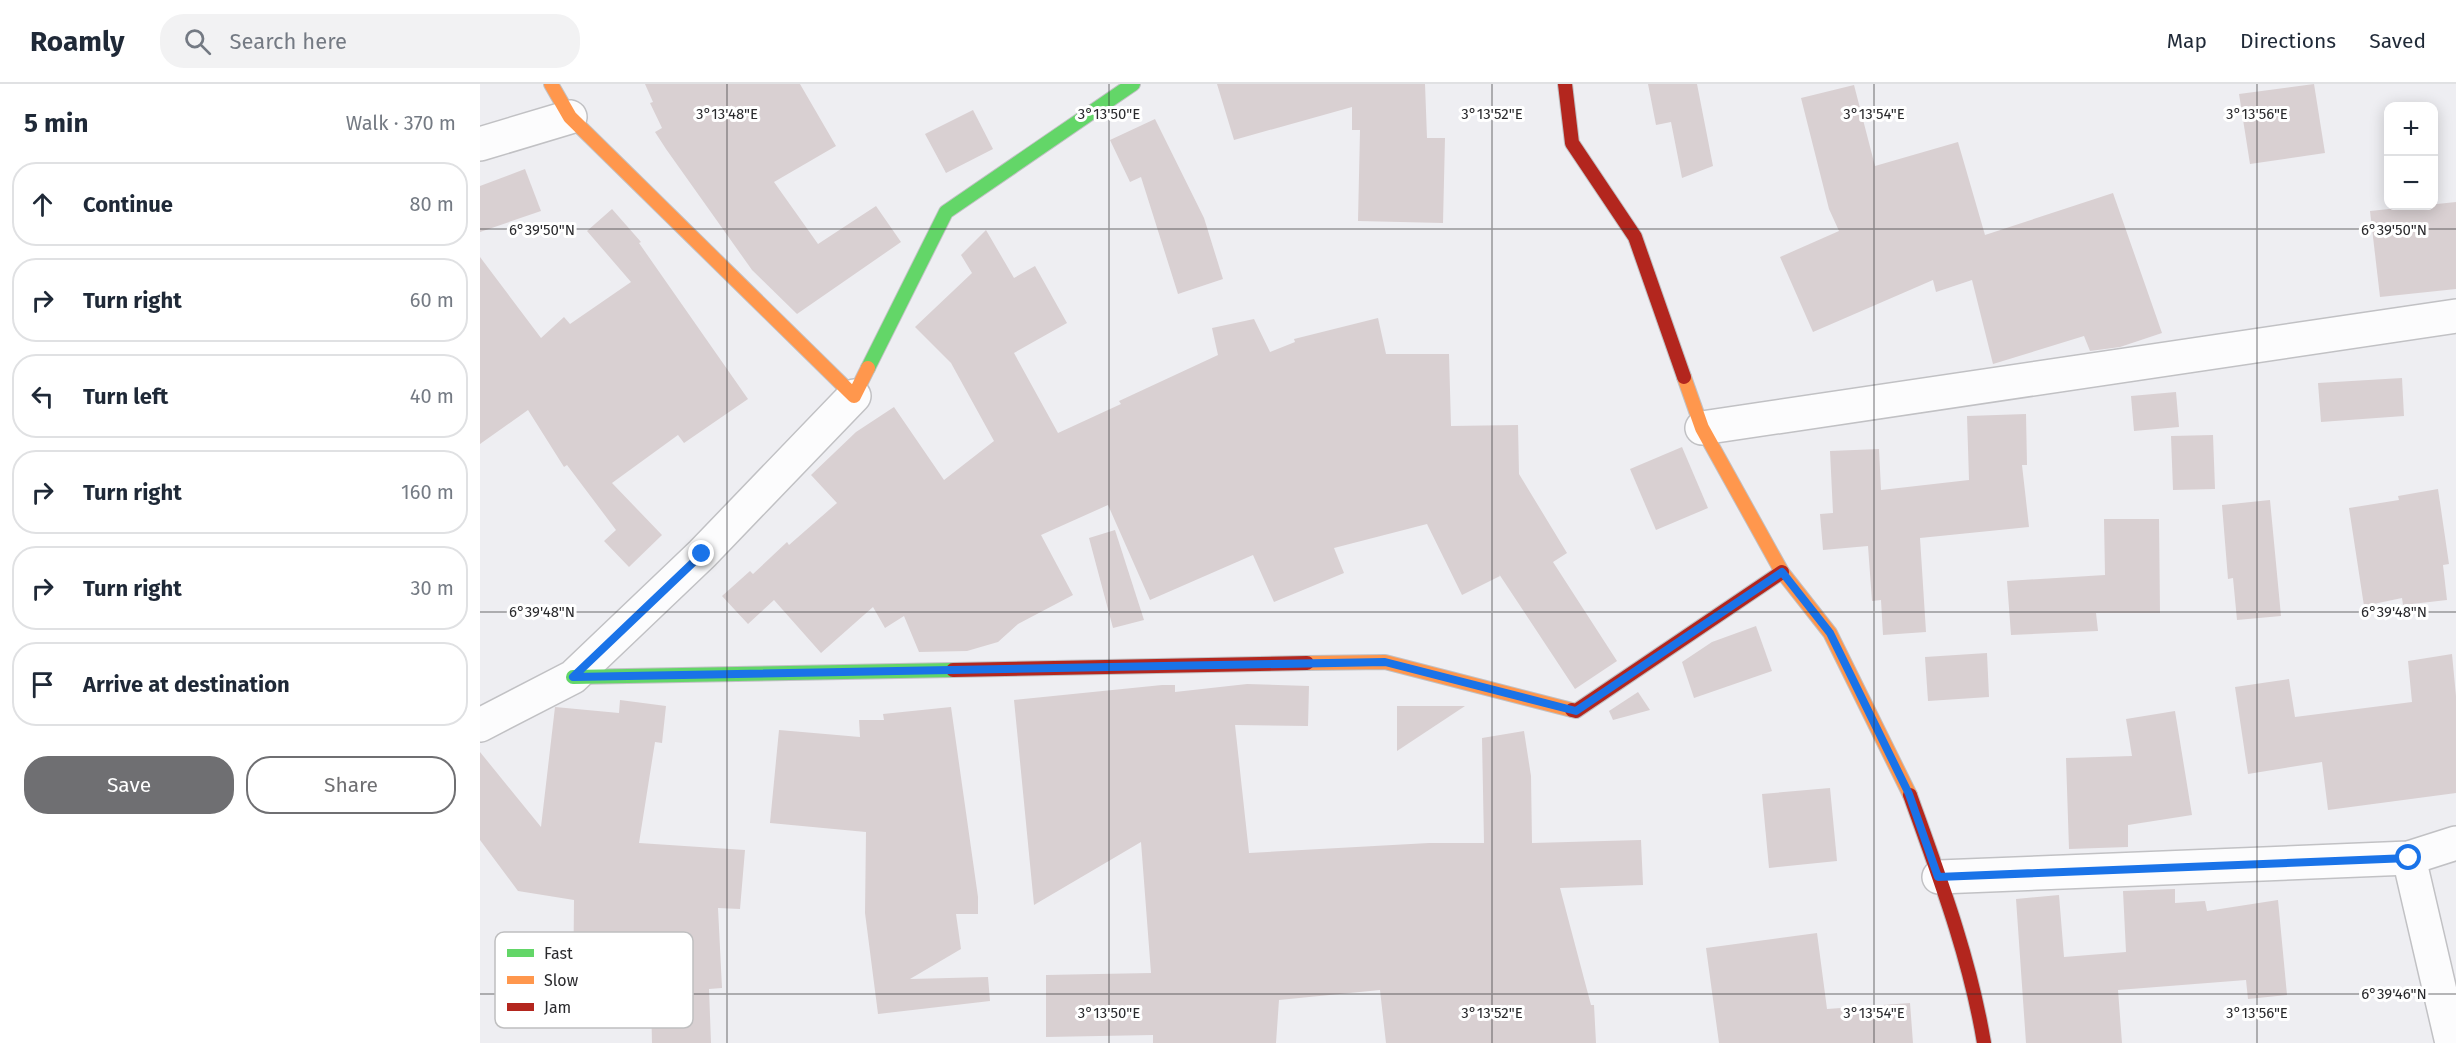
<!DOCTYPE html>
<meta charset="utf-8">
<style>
:root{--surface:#fff;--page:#f2f2f3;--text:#1f2937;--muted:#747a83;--line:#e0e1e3;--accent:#6f6f72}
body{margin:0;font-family:"Fira Sans",sans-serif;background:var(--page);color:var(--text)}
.controls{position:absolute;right:18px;top:18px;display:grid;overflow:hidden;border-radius:12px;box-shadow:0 3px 15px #0003}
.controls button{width:54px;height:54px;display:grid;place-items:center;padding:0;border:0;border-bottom:2px solid var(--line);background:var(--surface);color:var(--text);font:30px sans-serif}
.stop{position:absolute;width:18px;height:18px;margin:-14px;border:4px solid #1a73e8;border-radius:50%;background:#fff}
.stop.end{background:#1a73e8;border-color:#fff;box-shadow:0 2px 6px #0008}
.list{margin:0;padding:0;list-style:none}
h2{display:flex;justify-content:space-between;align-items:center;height:78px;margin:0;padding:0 24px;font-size:26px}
h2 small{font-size:20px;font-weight:400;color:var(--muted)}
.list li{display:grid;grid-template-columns:39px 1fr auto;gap:18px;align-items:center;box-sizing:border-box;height:84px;margin:0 12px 12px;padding:0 12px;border:2px solid var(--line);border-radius:24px}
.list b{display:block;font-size:22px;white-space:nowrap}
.list em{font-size:20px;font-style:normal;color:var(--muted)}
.actions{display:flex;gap:12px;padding:18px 24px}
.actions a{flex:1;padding:14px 0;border:2px solid var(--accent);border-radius:24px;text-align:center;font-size:21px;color:var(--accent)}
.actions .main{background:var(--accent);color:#fff}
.icon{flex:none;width:33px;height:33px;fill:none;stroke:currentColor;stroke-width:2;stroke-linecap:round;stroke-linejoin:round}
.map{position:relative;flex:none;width:1976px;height:959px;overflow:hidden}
header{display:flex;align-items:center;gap:36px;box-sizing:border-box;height:84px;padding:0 30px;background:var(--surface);border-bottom:2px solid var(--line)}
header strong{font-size:28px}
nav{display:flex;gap:33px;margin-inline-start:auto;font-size:21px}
.search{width:420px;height:54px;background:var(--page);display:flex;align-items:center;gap:15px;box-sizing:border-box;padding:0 21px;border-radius:24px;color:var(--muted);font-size:22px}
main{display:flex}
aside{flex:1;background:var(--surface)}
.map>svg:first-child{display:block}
.building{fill:#d9d0d2}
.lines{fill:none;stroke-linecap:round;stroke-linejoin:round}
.street-casing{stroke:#c1c1c4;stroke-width:36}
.fast-casing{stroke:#c1c1c4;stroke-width:16}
.slow-casing{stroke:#c1c1c4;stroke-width:16}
.jam-casing{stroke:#c1c1c4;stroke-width:16}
.street{stroke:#fcfcfd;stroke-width:33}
.fast{stroke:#63d668;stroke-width:14}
.slow{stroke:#ff974d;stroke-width:14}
.jam{stroke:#b3261e;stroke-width:14}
.route{stroke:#1a73e8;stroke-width:8}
.ticks{fill:none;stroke:#2a2a2d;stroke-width:1.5;stroke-opacity:0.45}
.key{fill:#fff;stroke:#bfbfc0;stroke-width:1.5}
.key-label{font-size:16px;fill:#2a2a2d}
.ticks-label{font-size:15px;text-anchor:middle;fill:#2a2a2d;stroke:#fff;stroke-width:6;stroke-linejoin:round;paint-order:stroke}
</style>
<header>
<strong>Roamly</strong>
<div class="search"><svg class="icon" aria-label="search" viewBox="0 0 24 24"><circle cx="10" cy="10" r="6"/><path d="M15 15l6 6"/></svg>Search here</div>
<nav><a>Map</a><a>Directions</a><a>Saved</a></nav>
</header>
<main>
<aside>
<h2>5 min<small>Walk · 370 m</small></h2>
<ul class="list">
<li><svg class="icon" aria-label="ahead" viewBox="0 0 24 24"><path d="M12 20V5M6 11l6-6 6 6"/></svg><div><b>Continue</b></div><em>80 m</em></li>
<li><svg class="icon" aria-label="right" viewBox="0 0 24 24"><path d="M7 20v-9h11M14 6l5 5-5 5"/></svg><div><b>Turn right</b></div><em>60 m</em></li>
<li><svg class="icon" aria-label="left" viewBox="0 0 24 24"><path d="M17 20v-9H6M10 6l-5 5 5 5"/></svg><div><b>Turn left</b></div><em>40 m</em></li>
<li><svg class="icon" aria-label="right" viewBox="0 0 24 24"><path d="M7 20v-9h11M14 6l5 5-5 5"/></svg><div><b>Turn right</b></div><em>160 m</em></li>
<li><svg class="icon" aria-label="right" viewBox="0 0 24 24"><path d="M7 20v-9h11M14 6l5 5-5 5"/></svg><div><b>Turn right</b></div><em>30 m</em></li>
<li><svg class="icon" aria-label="arrive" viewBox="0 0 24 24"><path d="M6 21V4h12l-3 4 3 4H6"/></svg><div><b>Arrive at destination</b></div></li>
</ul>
<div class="actions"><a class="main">Save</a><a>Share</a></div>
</aside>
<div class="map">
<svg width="1976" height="959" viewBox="0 0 1976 959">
<rect width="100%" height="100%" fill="#eeeef2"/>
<g class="building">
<path d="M165,0H320L356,62L294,98L338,160L396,122L421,158L317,230L272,186L186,65L175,48L182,44L170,19L173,18Z"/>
<path d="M737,0H945L947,54H965L963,139L878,137L880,46H872V23L754,56Z"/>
<path d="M1168,0H1217L1233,82L1202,94L1191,38L1176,41Z"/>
<path d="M1834,0L1845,69L1770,80L1759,10Z"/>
<path d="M1374,1L1395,82L1478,58L1505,151L1633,109L1682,249L1640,263L1610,267L1604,252L1513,280L1492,196L1456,208L1453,196L1333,248L1300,173L1359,147L1349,125L1321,14Z"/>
<path d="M493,26L513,65L466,89L445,50Z"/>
<path d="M675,35L724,134L743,195L698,210L661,93L650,98L630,56Z"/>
<path d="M45,85L61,127L0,148V102Z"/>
<path d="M1976,118V205L1900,213L1890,127Z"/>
<path d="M132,125L161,158L159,159L268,315L204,359L198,351L132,399L182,451L149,483L124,457L136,446L87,381L84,383L48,326L0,360V173L61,254L84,233L90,240L151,198L107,147Z"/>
<path d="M506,146L534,194L555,182L587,239L534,269L578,349L641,320L639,317L738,271L732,244L774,235L790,268L815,258L814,255L898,234L906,270H969L971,342L1038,341L1039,390L1087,469L1073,478L1137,577L1095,605L1019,490L1020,492L982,511L947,440L854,464L864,489L794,518L773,471L670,516L628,421L561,451L593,511L538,540L518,558L487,567L439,568L424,532L405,544L393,523L341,569L294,516L268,540L242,512L270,487L273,490L307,458L309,461L357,419L331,391L376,348L414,323L464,396L514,357L471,279L435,243L492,189L481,171Z"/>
<path d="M1922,294L1924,332L1841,338L1838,299Z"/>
<path d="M1696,308L1699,343L1654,347L1651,312Z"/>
<path d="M1546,330L1547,381H1542L1549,443L1440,454L1446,548L1403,551L1401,516L1392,517L1388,462L1343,466L1340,430L1353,429L1350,367L1399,365L1401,406L1489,396L1487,332Z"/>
<path d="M1733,351L1735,405L1693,406L1691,352Z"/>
<path d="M1202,363L1228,424L1176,446L1150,385Z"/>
<path d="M1958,405L1969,480L1963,481L1967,516L1923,521L1922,514L1884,522L1869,424L1919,416L1918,412Z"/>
<path d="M1790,416L1801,532L1757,536L1753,494L1748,495L1742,421Z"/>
<path d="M1624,435H1679L1680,529H1616L1618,547L1531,551L1527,497L1625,491Z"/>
<path d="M635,446L664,536L633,544L609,454Z"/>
<path d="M1276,542L1292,587L1214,614L1202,578L1232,558Z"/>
<path d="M1507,569L1509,613L1448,617L1445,573Z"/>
<path d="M1972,570L1976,612V709L1848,726L1842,678L1768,690L1755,603L1809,595L1815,633L1932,618L1928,577Z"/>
<path d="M767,600L829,602L828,642L755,641L769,769L949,759H1004L1002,654L1044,647L1051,692L1052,759L1161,756L1163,801L1080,804L1111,921H1114L1116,959H906L900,906L799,916L796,959H673V951L566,953V891L671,889L661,758L554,821L534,616L682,601H695V608Z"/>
<path d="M1158,608L1170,626L1133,636L1129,627Z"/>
<path d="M140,616L186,622L182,659L175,658L159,759L265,766L260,825L238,824L242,904L229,905L231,959H172L171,917L93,916L94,816L38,807L0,756V668L61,743L75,623L139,629Z"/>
<path d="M917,622H985L917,667Z"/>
<path d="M471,623L498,813V830H476L481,865L430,895L508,893L510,917L398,930L385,829L386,748L290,739L299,646L380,653L379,636H404L403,630Z"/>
<path d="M1695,627L1712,731L1648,741V763L1589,765L1586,674L1652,672L1646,635Z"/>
<path d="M1350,704L1357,777L1289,784L1282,710Z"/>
<path d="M1695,805V819L1725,817L1727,827L1798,816L1807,911L1768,915L1766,896L1638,906L1642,959H1546L1536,815L1579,811L1584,873L1646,868L1643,807Z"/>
<path d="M1337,849L1347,925L1430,919L1433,959H1239L1226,864Z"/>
</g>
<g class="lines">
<g class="street-casing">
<g id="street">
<path d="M0,60L90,33"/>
<path d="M1222,344L1976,232"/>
<path d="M0,641L93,593L222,470L374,312"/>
<path d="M1929,774L1972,959"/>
<path d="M1459,793L1929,774L1976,759"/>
</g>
</g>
<g class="fast-casing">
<g id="fast">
<path d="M388,284L466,128L653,0"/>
<path d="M93,593L473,586"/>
</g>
</g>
<g class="slow-casing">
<g id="slow">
<path d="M71,0L90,33L374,312L388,284"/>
<path d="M1204,293L1222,344L1302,488L1350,549L1430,711"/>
<path d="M827,579L905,578L1092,626"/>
</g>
</g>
<g class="jam-casing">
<g id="jam">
<path d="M1085,0L1092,59L1155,153L1204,293"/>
<path d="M473,586L827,579"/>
<path d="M1092,626L1096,627L1302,488"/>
<path d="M1430,711C1459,792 1490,874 1504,959"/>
</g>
</g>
<use href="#street" class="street"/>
<use href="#fast" class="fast"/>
<use href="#slow" class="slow"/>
<use href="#jam" class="jam"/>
</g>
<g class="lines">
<path class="route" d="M222,470L93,593L905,578L1096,627L1302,488L1350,549L1429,710L1458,793L1929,774"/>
</g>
<path class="ticks" d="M247,0V959M629,0V959M1012,0V959M1394,0V959M1777,0V959M0,145H1976M0,528H1976M0,910H1976"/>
<rect x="15" y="848" width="198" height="96" rx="9" class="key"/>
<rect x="27" y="865" width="27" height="8" fill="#63d668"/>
<rect x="27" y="892" width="27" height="8" fill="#ff974d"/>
<rect x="27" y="919" width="27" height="8" fill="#b3261e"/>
<g class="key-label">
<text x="64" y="875">Fast</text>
<text x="64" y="902">Slow</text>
<text x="64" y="929">Jam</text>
</g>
<g class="ticks-label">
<text x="247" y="35">3°13'48"E</text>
<text x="629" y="35">3°13'50"E</text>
<text x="1012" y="35">3°13'52"E</text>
<text x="1394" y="35">3°13'54"E</text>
<text x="1777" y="35">3°13'56"E</text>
<text x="62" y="151">6°39'50"N</text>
<text x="1914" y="151">6°39'50"N</text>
<text x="62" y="533">6°39'48"N</text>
<text x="1914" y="533">6°39'48"N</text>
<text x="1914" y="915">6°39'46"N</text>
<text x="629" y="934">3°13'50"E</text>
<text x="1012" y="934">3°13'52"E</text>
<text x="1394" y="934">3°13'54"E</text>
<text x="1777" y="934">3°13'56"E</text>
</g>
</svg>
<div class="controls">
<button>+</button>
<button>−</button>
</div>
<div class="stop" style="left:1929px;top:774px"></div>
<div class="stop end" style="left:222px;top:470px"></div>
</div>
</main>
